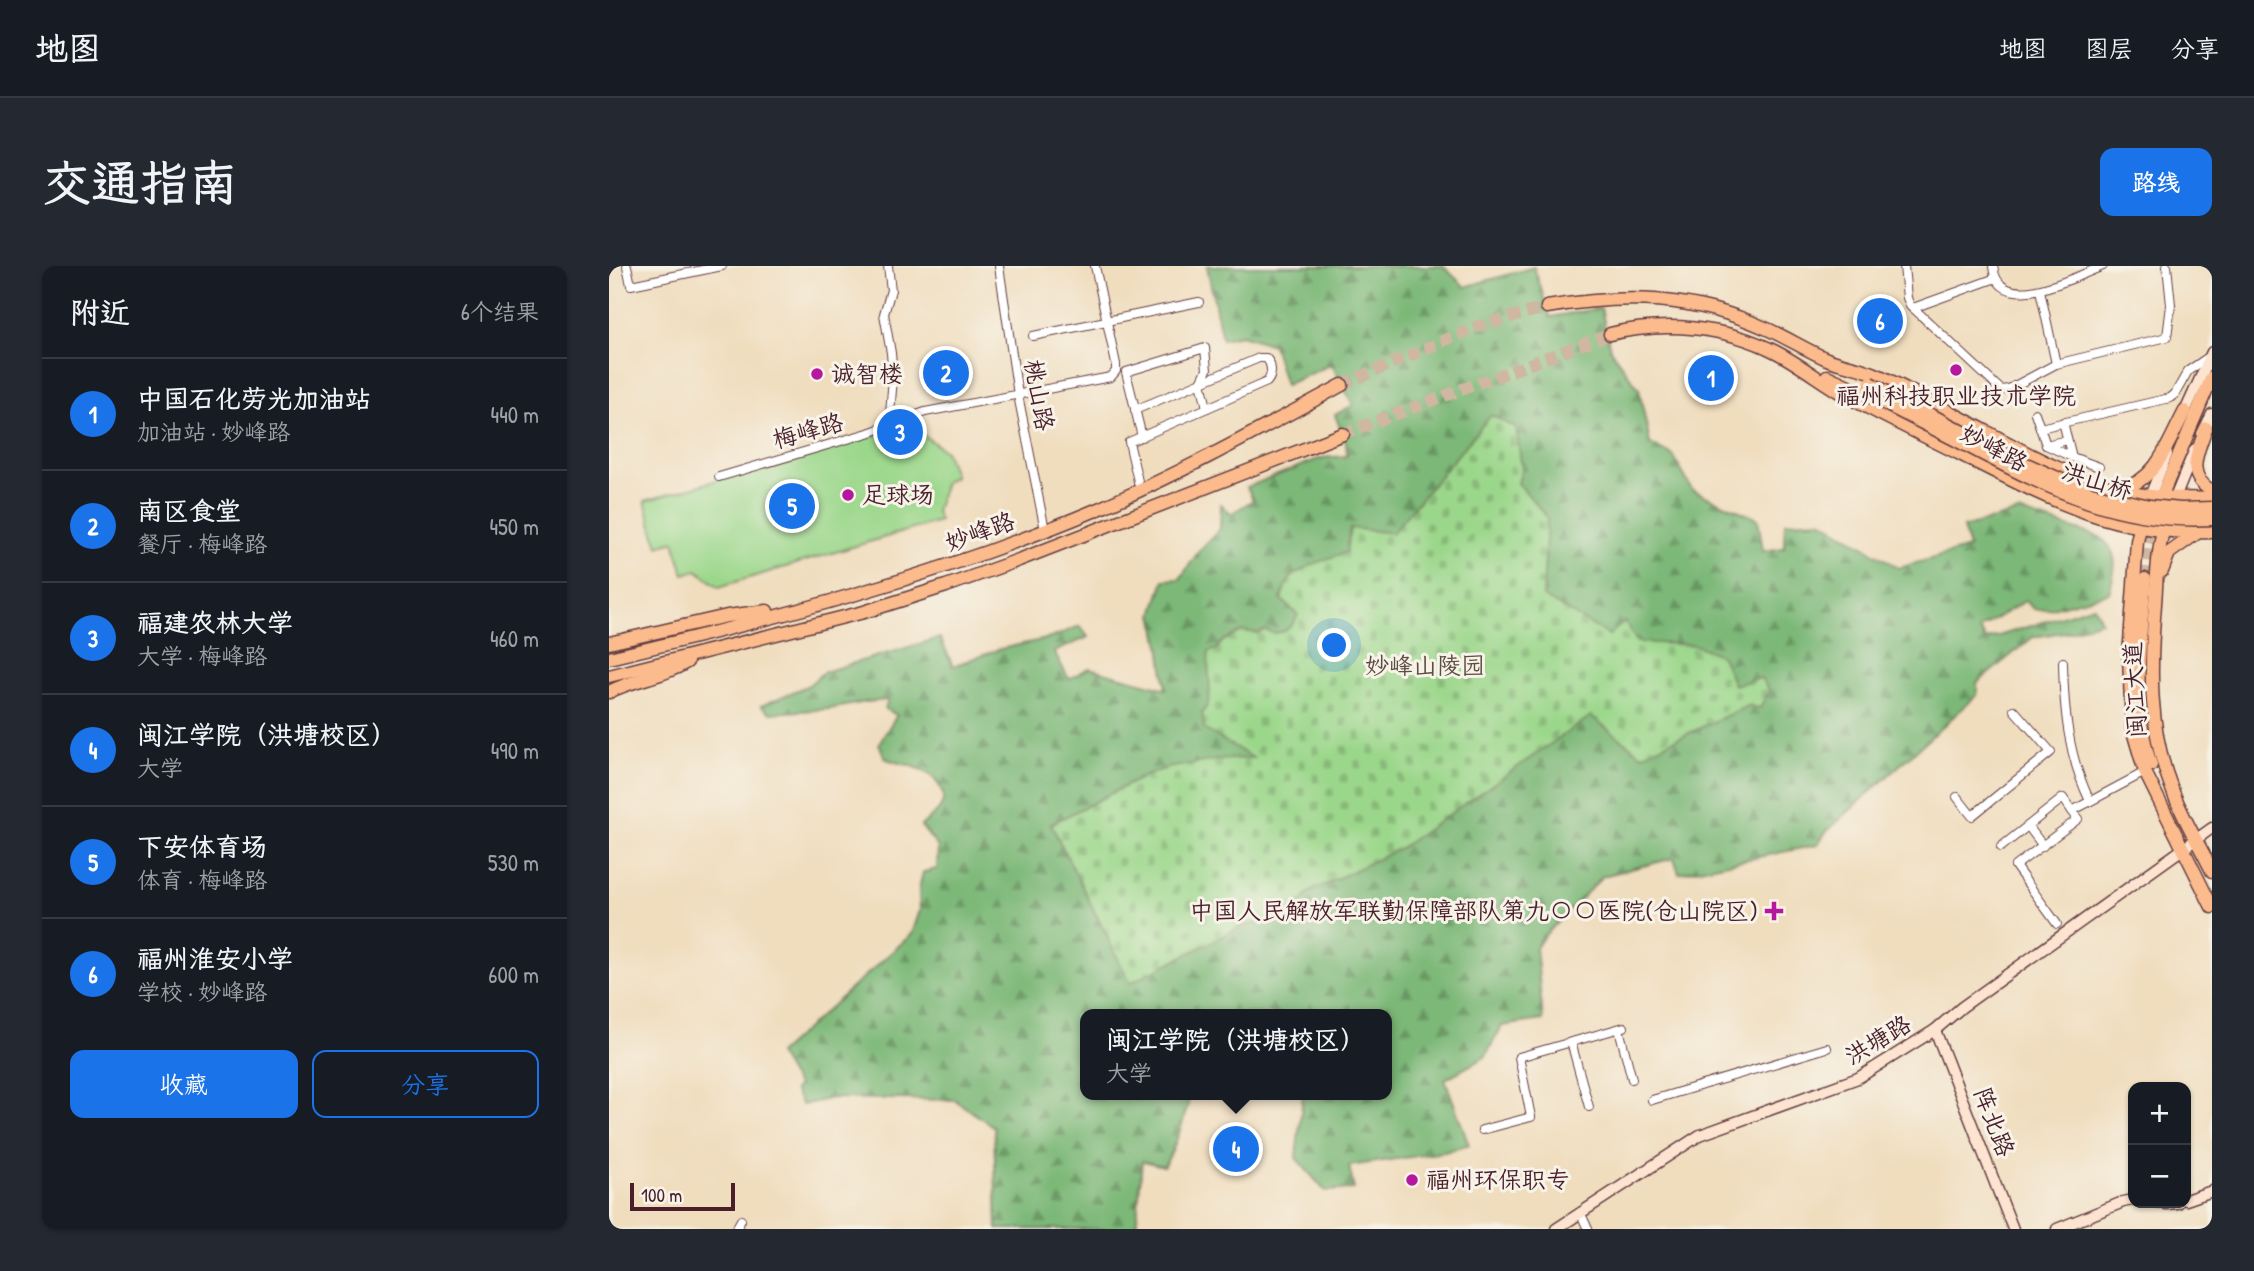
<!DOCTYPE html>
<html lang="zh">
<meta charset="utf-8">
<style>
:root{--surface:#171b24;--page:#242831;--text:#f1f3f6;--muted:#9ea1a6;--line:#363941;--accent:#1a73e8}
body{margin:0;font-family:"Patrick Hand","LXGW WenKai TC",sans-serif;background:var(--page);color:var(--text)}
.controls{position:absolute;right:21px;bottom:21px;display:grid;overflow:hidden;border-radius:14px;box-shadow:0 2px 5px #0004}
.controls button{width:63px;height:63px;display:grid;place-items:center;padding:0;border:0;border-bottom:2px solid var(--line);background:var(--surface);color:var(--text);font:35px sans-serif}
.scale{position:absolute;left:21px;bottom:18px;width:105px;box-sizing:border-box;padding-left:7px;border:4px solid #4a1f2b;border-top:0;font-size:19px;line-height:24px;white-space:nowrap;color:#4a1f2b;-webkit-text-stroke:5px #f7f3e8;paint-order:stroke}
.you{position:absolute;left:726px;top:380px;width:24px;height:24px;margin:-18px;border:5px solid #fff;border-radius:50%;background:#1a73e8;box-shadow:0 0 0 10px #1a73e833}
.badge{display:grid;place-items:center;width:46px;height:46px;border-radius:50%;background:var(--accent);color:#fff;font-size:23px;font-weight:700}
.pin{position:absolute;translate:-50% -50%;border:4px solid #fff;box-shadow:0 2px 7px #0006}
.popup{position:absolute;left:471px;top:743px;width:312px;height:91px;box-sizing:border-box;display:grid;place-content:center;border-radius:14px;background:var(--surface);filter:drop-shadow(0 2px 5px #0005);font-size:23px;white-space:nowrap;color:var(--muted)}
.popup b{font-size:26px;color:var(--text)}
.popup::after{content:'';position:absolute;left:50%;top:100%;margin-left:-14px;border:14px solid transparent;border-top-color:var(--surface)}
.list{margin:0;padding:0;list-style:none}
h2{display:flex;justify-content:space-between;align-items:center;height:91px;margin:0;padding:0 28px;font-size:30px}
h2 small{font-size:23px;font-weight:400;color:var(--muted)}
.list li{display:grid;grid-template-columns:46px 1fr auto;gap:21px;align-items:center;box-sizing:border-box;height:112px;padding:0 28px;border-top:2px solid var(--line)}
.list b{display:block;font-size:26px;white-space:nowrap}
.list p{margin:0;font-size:23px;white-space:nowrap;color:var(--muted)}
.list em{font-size:23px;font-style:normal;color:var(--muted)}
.actions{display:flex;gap:14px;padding:21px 28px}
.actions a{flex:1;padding:16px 0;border:2px solid var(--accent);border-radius:14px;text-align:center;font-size:24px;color:var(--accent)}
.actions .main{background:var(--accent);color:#fff}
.map{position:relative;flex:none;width:1603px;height:963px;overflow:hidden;border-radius:14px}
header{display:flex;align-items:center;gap:42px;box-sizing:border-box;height:98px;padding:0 35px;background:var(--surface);border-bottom:2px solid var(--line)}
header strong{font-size:33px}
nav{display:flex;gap:38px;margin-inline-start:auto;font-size:24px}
.intro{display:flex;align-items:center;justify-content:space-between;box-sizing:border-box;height:168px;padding:0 42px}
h1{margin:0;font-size:49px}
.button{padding:18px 32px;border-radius:14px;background:var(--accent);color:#fff;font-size:24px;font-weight:700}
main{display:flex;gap:42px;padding:0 42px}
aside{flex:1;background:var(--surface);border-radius:14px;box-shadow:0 2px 5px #0004}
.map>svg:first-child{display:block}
.forest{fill:url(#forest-firs);stroke:#636c51;stroke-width:2}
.cemetery{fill:url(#cemetery-stones);stroke:#727b5b;stroke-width:2}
.garden{fill:#9bd78b;stroke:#727b5b;stroke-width:2}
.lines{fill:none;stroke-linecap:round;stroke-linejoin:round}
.primary-tunnel{stroke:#cfb7a1;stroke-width:12;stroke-dasharray:12 6;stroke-linecap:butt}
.street-casing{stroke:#633c41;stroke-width:10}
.secondary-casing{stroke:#633c41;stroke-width:13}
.primary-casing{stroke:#633c41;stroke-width:15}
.street{stroke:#fff;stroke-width:8}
.secondary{stroke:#fde4d1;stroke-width:10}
.primary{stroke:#fbbb8d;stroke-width:12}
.primary-bridge-casing{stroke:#633c41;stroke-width:15;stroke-linecap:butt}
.primary-bridge{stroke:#fbbb8d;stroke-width:12}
.poi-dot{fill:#b5179e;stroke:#f7f3e8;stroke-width:2.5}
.labels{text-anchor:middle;stroke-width:6;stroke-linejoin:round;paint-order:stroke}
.poi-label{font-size:24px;fill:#4a1f2b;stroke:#f7f3e8;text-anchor:start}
.street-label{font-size:24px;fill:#4a1f2b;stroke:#f7f3e8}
.park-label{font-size:24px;fill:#5e4d43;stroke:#f7f3e8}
</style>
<header>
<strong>地图</strong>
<nav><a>地图</a><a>图层</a><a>分享</a></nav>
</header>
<div class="intro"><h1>交通指南</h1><a class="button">路线</a></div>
<main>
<aside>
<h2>附近<small>6个结果</small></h2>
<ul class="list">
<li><span class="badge">1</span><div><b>中国石化劳光加油站</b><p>加油站 · 妙峰路</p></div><em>440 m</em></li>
<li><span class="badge">2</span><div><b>南区食堂</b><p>餐厅 · 梅峰路</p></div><em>450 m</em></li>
<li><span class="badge">3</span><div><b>福建农林大学</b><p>大学 · 梅峰路</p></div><em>460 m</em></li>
<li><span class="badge">4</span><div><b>闽江学院（洪塘校区）</b><p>大学</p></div><em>490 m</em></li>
<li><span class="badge">5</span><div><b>下安体育场</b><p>体育 · 梅峰路</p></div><em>530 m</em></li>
<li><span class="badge">6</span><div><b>福州淮安小学</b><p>学校 · 妙峰路</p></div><em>600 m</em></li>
</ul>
<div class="actions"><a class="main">收藏</a><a>分享</a></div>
</aside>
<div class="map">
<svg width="1603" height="963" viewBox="0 0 1603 963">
<defs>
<pattern id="forest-firs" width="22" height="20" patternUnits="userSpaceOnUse" patternTransform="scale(1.75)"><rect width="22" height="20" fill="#7cb877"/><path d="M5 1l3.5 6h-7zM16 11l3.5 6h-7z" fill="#689562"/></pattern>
<pattern id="cemetery-stones" width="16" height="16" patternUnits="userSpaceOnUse" patternTransform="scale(1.75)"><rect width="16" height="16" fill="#9bd78b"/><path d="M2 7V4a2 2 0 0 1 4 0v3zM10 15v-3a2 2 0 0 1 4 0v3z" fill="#87b878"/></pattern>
</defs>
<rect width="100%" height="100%" fill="#f7f3e8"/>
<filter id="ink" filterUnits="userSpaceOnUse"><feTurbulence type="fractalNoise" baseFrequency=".0143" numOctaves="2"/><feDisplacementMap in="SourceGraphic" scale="14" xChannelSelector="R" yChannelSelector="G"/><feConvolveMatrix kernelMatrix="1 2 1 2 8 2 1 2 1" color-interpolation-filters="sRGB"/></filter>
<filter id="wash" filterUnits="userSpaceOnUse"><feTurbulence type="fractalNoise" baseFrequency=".00686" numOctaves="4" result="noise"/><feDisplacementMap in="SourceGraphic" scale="28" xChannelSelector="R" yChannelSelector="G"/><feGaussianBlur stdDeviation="1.57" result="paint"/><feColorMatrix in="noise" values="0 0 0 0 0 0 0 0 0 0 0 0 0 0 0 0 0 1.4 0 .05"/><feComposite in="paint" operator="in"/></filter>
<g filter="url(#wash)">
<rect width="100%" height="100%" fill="#f0ddbe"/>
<path class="forest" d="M598,0H834L856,21L925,1L941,51L992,42L1001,83L1030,123L1041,178L1064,189L1083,224L1149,253L1154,285L1175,282L1176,256L1212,254L1290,302L1360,282L1354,262L1410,246L1491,271C1512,288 1506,304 1500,327L1439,343H1425L1416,335L1370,363L1377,374L1485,340L1492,355L1461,365L1424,371L1368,417V429L1217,566L1208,579L1070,607L1065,592L994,610L934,671L927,682L934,754L893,760L876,791L836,813L860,879L835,886L740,900L745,923L716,925L687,892L694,829H778V748H476V829H581C575,855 568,877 555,900L533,895L527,963H388L385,861L346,834L223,832L193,839L185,824L189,821L169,788L303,668L311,644L310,623L314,606L328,603L329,581L312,560C317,555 324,550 329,545C343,528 325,508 308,502C297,497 288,498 276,492L270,477L288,449L276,443L279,434L257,436L220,443L162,447L152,440L200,419L215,406L331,372L344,400L391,383L442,372L471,360L479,371L445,386L460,413L480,402L557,423L551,379L544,348L555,314L571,313L590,285L611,263L612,238L622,248L644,234L638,221L712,192L738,190L737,177L726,149L744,139L723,98L676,119L664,79L632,69L613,73Z"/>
<path class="cemetery" d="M882,149L907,162L913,203L909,217L938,251L934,331L1000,369L1016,355L1028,376L1086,379L1113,390L1125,419L1152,412L1160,424L1151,442L1138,440L1033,489L982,450L793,581L699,627L693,637L668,653L636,659L521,717L442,558L536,510L558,502L606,494L644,492L595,463L593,446C608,433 596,404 600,386L608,383L614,375L633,365L649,367L656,364L665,367L675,365L683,359L689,349L672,333C674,328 675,322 678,317C686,302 721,292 737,286L741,262L783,267Z"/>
<path class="garden" d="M300,159L336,185L346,210L336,216L327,245L330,255L110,321L88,304L75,308L65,275L49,280L36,235Z"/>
</g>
<g filter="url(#ink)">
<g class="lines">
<g class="primary-tunnel">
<path d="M733,119L867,61L938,41"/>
<path d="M734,168L1001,68"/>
<path d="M1536,313L1540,278L1547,254"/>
</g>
<g class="street-casing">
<g id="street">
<path d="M18,0L22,19L113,0"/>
<path d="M279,0L282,24L275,48L282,87L284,112L280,159"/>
<path d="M390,0L409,129L436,264"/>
<path d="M1295,0L1298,32L1301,39L1392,124L1400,123L1447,98L1558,71L1562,39L1558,0"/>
<path d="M1384,0C1389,52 1468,10 1494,0"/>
<path d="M1431,24L1447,98"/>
<path d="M1304,42L1387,12"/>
<path d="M424,70L590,36"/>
<path d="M526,144L650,92H657C663,98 664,109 658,116L520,176L531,224"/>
<path d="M1426,147L1437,179L1458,174"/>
<path d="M1454,156L1463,191L1490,201"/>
<path d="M1431,162L1561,132L1566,128L1579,105L1601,90"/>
<path d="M533,171L517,106L596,82L598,104L592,116L598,142"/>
<path d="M1437,179L1463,191"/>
<path d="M110,211L259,167L316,146L502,111L507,105V98L486,0"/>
<path d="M1454,396C1455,445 1459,490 1481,535"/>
<path d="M1348,531L1363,550L1442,486L1405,444"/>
<path d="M1419,560L1434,580"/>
<path d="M1392,581L1454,532L1463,545"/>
<path d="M1448,658L1406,600L1469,553L1463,545L1536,506"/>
<path d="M1010,763L1023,813"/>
<path d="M962,776L980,841"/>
<path d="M1043,834L1218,782"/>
<path d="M873,864L922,851L910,791L1015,761"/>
<path d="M971,946L979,963"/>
<path d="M127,963L132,954"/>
</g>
</g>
<g class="secondary-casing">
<g id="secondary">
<path d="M1574,150L1603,86"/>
<path d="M1593,168L1603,148"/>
<path d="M1541,230L1558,188"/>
<path d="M1566,232L1586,183"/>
<path d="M1326,764L1404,963"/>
<path d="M1577,934L1603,925"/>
<path d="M1549,937L1558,938L1569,937"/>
<path d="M947,963L1091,869L1249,812L1326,764L1353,741L1603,562"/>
<path d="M1448,963L1514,936L1524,934"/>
</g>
</g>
<g class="primary-casing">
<g id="primary">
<path d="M938,41C1016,28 1083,29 1156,62C1177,71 1197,84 1218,93C1233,99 1249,101 1264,107C1288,117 1312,131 1335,143C1394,173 1452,211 1518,226C1546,232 1575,232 1603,233"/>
<path d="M1001,68C1055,55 1116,60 1167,86C1192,99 1214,117 1239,131C1276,151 1315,170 1353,189C1436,231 1506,270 1603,266"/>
<path d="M1218,110L1257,128"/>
<path d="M1597,162C1589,186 1575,209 1603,225"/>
<path d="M1512,222C1548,216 1560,174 1576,145"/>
<path d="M1555,224L1603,111"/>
<path d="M1533,253L1528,275L1520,390L1523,462L1536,506L1603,641"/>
<path d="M1556,258C1548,284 1548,311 1546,338C1541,401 1539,463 1563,523C1573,551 1590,578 1603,605"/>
<path d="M1553,305L1560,287L1588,267"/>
<path d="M1536,313C1531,375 1522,439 1542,499"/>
<path d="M0,377L118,350L158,345"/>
<path d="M0,392C165,353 330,310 487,244C571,208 652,163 733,119"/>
<path d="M0,410L255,346L337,320L410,294L734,168"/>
<path d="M0,426C25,413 54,411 78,396"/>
</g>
</g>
<use href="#street" class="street"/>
<use href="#secondary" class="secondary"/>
<use href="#primary" class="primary"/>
<g class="primary-bridge-casing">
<g id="primary-bridge">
<path d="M1261,117L1406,193L1482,227L1541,240L1572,243L1603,242"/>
<path d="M1257,128C1293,147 1330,165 1366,184C1444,225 1512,258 1603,253"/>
</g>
</g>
<use href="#primary-bridge" class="primary-bridge"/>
</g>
</g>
<g class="poi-dot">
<circle cx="1347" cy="104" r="7"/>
<circle cx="208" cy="108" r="7"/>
<circle cx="239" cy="229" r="7"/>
<path d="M1161.5 634.5h7v7h7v7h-7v7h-7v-7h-7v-7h7z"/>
<circle cx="803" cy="914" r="7"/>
</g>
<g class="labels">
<g class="poi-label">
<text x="222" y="116">诚智楼</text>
<text x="1347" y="138" text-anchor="middle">福州科技职业技术学院</text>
<text x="253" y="237">足球场</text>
<text x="1149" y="653" text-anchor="end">中国人民解放军联勤保障部队第九〇〇医院(仓山院区)</text>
<text x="817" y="922">福州环保职专</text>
</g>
<g class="street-label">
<text transform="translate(430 129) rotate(80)" y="8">桃山路</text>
<text transform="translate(199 165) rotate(-16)" y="8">梅峰路</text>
<text transform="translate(1385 182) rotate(28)" y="8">妙峰路</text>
<text transform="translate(1488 215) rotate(18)" y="8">洪山桥</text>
<text transform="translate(371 266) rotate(-20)" y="8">妙峰路</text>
<text transform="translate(1526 424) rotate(-93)" y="8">闽江大道</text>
<text transform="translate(1269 774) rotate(-31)" y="8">洪塘路</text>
<text transform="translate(1385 856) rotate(69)" y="8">阵北路</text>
</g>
<g class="park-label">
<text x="816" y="408">妙峰山陵园</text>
</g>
</g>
</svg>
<div class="controls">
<button>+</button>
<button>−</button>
</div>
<div class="scale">100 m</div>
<div class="you"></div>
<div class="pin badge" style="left:1102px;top:112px">1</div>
<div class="pin badge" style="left:337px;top:107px">2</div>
<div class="pin badge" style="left:291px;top:166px">3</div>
<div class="pin badge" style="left:627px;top:883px">4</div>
<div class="popup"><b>闽江学院（洪塘校区）</b>大学</div>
<div class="pin badge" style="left:183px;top:240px">5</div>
<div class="pin badge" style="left:1271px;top:55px">6</div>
</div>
</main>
